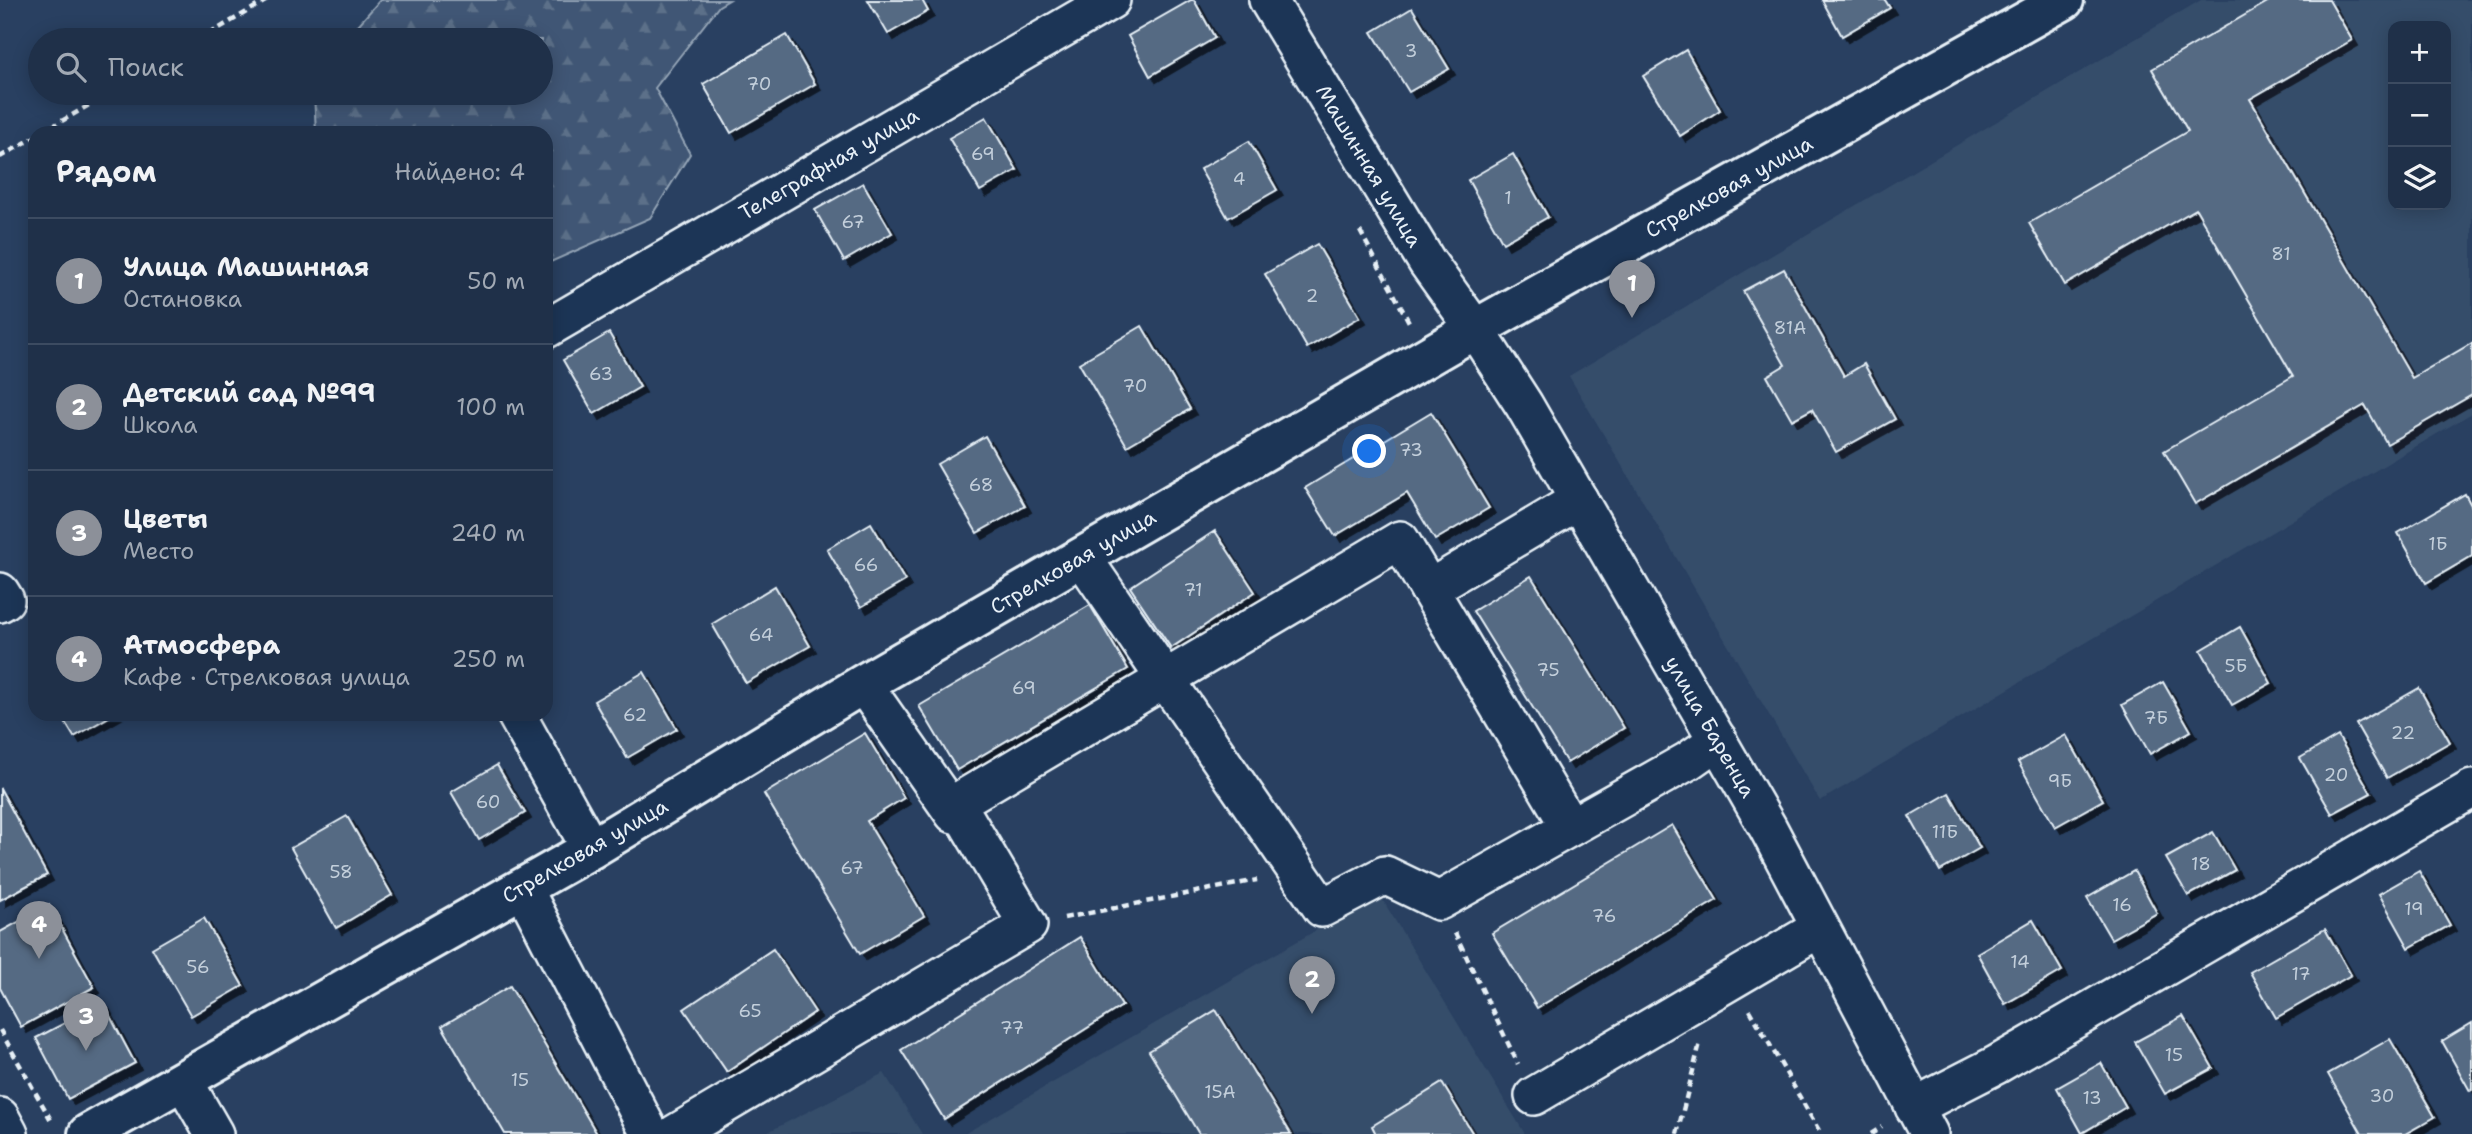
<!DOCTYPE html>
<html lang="ru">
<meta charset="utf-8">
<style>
:root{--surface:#1f3049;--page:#2c3c53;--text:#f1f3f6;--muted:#a1a9b4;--line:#3c4b61;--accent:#8c9099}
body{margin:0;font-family:"Shantell Sans",sans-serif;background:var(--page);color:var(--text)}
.controls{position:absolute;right:21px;top:21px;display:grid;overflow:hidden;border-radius:14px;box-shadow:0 4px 18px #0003}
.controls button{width:63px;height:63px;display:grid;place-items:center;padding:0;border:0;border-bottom:2px solid var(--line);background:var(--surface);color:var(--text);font:35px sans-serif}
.you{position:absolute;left:1370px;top:452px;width:24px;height:24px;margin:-18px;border:5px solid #fff;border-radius:50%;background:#1a73e8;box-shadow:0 0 0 10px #1a73e833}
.badge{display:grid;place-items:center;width:46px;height:46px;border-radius:50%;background:var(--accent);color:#fff;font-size:23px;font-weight:700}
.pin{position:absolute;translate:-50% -58px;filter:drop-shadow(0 2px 4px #0008)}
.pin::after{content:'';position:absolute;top:37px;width:24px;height:21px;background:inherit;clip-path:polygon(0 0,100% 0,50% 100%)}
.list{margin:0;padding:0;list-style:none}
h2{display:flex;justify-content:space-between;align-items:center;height:91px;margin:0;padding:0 28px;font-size:30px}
h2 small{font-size:23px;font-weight:400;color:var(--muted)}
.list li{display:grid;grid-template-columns:46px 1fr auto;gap:21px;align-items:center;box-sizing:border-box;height:126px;padding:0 28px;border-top:2px solid var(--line)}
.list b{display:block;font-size:26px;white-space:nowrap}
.list p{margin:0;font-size:23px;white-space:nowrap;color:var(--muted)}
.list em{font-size:23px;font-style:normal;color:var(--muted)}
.icon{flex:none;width:38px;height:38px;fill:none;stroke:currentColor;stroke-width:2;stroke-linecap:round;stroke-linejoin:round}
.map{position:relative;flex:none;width:2472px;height:1134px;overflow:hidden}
.search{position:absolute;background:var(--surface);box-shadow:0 4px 18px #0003;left:28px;top:28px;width:525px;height:77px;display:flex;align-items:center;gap:18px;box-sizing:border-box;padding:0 24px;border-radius:38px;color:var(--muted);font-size:26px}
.panel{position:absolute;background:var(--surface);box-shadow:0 4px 18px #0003;left:28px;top:126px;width:525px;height:595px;border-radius:21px}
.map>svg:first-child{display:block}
.built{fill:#364d6b;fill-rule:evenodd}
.forest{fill:url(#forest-firs);stroke:#94a4b6;stroke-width:2}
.building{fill:#556a83;stroke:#e8f1f8;stroke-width:2;filter:url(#shadow)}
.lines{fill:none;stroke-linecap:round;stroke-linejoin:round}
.minor-casing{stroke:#e8f1f8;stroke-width:42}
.major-casing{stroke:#e8f1f8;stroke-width:44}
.path{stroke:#e8f1f8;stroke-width:4.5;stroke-dasharray:7 5;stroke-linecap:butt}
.minor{stroke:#1d3557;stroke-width:37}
.major{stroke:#1d3557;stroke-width:38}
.labels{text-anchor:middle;stroke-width:5;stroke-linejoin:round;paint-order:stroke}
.number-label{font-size:18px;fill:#c3cfdb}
.street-label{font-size:21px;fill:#e8f1f8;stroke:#1d3557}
</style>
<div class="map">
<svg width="2472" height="1134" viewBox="0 0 2472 1134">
<defs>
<pattern id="forest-firs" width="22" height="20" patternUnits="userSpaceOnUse" patternTransform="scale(1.75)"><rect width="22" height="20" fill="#415774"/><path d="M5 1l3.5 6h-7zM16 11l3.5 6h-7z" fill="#5c7089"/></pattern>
<filter id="shadow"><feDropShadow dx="6" dy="6" stdDeviation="0" flood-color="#0009"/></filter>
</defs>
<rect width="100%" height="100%" fill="#294061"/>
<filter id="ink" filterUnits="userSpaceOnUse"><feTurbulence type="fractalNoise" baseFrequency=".0143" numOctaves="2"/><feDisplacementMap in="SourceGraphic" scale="14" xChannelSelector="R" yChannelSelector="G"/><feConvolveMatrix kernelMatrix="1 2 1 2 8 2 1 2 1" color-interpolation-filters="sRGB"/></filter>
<g filter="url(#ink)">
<g class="built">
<path d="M2201,0H2472V413L1820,801L1569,376ZM2393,26H2446V205H2393Z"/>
<path d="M1379,894L1525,1134H964Z"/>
<path d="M884,1073L922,1134H764Z"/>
</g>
<path class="forest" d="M380,0H729L719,6L655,88L690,154L650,218L546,264V133H316L314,93H541V40H345Z"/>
<g class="building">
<path d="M868,0H922L928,11L888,34Z"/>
<path d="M1191,0H1194L1215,38L1150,76L1128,36Z"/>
<path d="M1822,0H1885L1890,8L1842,36Z"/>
<path d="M2271,0H2329L2352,40L2250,99L2412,378L2472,343V395L2387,444L2365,405L2195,504L2164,451L2293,376L2196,209L2065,285L2029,223L2188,131L2152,69Z"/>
<path d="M1412,8L1449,69L1409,92L1372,32Z"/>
<path d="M787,35L815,84L731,133L703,84Z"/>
<path d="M1686,50L1720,110L1680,136L1643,76Z"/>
<path d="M986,117L1017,170L980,191L949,138Z"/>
<path d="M1249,141L1277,190L1228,218L1200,169Z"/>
<path d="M1513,154L1548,217L1503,243L1468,180Z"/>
<path d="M863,183L892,233L844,261L815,210Z"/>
<path d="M1317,244L1360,317L1307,348L1265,274Z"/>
<path d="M1784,269L1844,376L1864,364L1895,419L1836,452L1812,409L1792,420L1767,376L1785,365L1743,291Z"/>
<path d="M1142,326L1190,409L1127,446L1079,363Z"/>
<path d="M609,333L640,387L594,414L563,360Z"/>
<path d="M1431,412L1489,508L1435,540L1407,493L1335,536L1305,488Z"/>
<path d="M985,436L1025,506L977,533L937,464Z"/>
<path d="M2465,494L2472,507V556L2426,583L2398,533Z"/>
<path d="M871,523L905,581L861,607L827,549Z"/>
<path d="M1215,531L1255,592L1171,648L1130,587Z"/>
<path d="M1531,576L1624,728L1567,763L1473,611Z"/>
<path d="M775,586L810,646L746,683L712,624Z"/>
<path d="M1090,605L1128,669L957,770L919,706Z"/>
<path d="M2240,627L2271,683L2232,705L2201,650Z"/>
<path d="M644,672L677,729L627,758L594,701Z"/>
<path d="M2163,682L2191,731L2150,754L2122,705Z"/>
<path d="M2419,688L2450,742L2387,778L2356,724Z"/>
<path d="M60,714H114L74,737Z"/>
<path d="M865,733L904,798L867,821L924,916L860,954L764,794Z"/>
<path d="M2066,735L2103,800L2055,827L2018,762Z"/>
<path d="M2338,736L2371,793L2332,814L2300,758Z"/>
<path d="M497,765L525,813L479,840L451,792Z"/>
<path d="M0,788L47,875L0,900Z"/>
<path d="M1949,793L1980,848L1940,871L1909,816Z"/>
<path d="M347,816L392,895L336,928L291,848Z"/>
<path d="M1672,825L1717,900L1537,1008L1492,933Z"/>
<path d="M2213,832L2235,870L2188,896L2166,858Z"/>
<path d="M2134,871L2157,913L2111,939L2087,898Z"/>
<path d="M2419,871L2450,925L2409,948L2379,894Z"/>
<path d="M49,905L94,987L21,1027L0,988V932Z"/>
<path d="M204,918L243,986L191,1016L152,948Z"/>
<path d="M2033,920L2062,971L2005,1004L1977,953Z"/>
<path d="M2325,929L2351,975L2276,1018L2250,972Z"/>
<path d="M1080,937L1122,1006L944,1119L901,1050Z"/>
<path d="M773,949L815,1012L727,1072L684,1009Z"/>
<path d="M510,986L597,1134H505L442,1026Z"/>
<path d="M103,1003L135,1063L68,1099L36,1038Z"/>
<path d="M1216,1010L1291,1134H1199L1149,1051Z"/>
<path d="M2183,1016L2213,1068L2165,1094L2135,1042Z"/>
<path d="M2472,1023V1090L2470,1091L2442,1041Z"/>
<path d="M2390,1039L2435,1117L2405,1134H2362L2328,1074Z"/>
<path d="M2101,1063L2126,1107L2082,1133L2057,1088Z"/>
<path d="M1442,1083L1473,1134H1376L1372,1126Z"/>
</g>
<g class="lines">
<g class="minor-casing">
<g id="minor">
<path d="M1268,0L1427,262L1475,329L1524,405L1768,828L1929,1134"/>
<path d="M546,329L1111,0"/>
<path d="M1082,557L1322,908L1385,875L1439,901L1688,761L1718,740"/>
<path d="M0,592L5,600L0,603"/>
<path d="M863,684L954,814"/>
<path d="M516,714L591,849"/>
<path d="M1570,827L1429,589L1579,500"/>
<path d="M523,888L650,1134"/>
<path d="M183,1080L214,1134"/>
<path d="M1534,1096L1820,928"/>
<path d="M1914,1107L1996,1065L2472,789"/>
<path d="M0,1117L9,1134"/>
<path d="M675,1134L1028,925L956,803L1400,540L1429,589"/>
</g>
</g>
<g class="major-casing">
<path id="major" d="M88,1134L591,849L863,684L1475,329L2064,0"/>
</g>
<g class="path">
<path d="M199,40L267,0"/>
<path d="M41,133L110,93"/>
<path d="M0,157L35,137"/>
<path d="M1360,231L1409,322"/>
<path d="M1064,918L1257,880"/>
<path d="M1455,933L1518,1064"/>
<path d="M1750,1010L1821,1134"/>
<path d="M0,1030L51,1120"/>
<path d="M1677,1134L1700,1043"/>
<path d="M1871,1134L1882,1127"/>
</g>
<use href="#minor" class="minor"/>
<use href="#major" class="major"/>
</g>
</g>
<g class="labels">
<g class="number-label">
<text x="1411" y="57">3</text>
<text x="759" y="90">70</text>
<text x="983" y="160">69</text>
<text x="1239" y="185">4</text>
<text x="1508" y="204">1</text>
<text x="853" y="228">67</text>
<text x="2281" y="260">81</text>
<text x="1312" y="302">2</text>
<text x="1790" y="334">81А</text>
<text x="601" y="380">63</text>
<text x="1135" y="392">70</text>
<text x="1411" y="456">73</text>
<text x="981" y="491">68</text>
<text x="2438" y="550">1Б</text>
<text x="866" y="571">66</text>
<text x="1193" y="596">71</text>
<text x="761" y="641">64</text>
<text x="2236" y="672">5Б</text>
<text x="1548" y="676">75</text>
<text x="1024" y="694">69</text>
<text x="635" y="721">62</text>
<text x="2156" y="724">7Б</text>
<text x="2403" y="739">22</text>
<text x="2336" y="781">20</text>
<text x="2060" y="787">9Б</text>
<text x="488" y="808">60</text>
<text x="1945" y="838">11Б</text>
<text x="2201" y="870">18</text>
<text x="852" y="874">67</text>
<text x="341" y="878">58</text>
<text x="2122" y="911">16</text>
<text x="2414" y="915">19</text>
<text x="1604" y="922">76</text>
<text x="2020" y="968">14</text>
<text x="198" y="973">56</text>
<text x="2301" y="980">17</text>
<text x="750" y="1017">65</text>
<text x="1012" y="1034">77</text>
<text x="2174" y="1061">15</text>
<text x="520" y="1086">15</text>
<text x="1220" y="1098">15А</text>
<text x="2382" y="1102">30</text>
<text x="2092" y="1104">13</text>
</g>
<g class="street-label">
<text transform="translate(829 164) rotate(-30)" y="7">Телеграфная улица</text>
<text transform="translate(1369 166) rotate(59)" y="7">Машинная улица</text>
<text transform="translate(1729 187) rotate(-29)" y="7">Стрелковая улица</text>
<text transform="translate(1073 562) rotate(-30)" y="7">Стрелковая улица</text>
<text transform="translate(1710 727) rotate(60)" y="7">улица Баренца</text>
<text transform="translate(585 851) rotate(-30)" y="7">Стрелковая улица</text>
</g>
</g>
</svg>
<div class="controls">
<button>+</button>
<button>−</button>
<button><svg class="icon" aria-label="layers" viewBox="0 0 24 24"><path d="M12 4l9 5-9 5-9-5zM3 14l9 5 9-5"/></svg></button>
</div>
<div class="you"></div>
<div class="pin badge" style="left:1632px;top:318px">1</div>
<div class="pin badge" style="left:1312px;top:1014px">2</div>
<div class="pin badge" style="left:86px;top:1051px">3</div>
<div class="pin badge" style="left:39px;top:959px">4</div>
<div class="search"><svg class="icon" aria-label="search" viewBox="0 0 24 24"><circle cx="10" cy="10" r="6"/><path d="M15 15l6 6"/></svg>Поиск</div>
<section class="panel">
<h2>Рядом<small>Найдено: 4</small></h2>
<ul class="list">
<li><span class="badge">1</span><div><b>Улица Машинная</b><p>Остановка</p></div><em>50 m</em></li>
<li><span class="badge">2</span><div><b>Детский сад №99</b><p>Школа</p></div><em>100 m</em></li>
<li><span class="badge">3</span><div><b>Цветы</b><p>Место</p></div><em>240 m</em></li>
<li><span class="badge">4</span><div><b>Атмосфера</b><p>Кафе · Стрелковая улица</p></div><em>250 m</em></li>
</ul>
</section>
</div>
